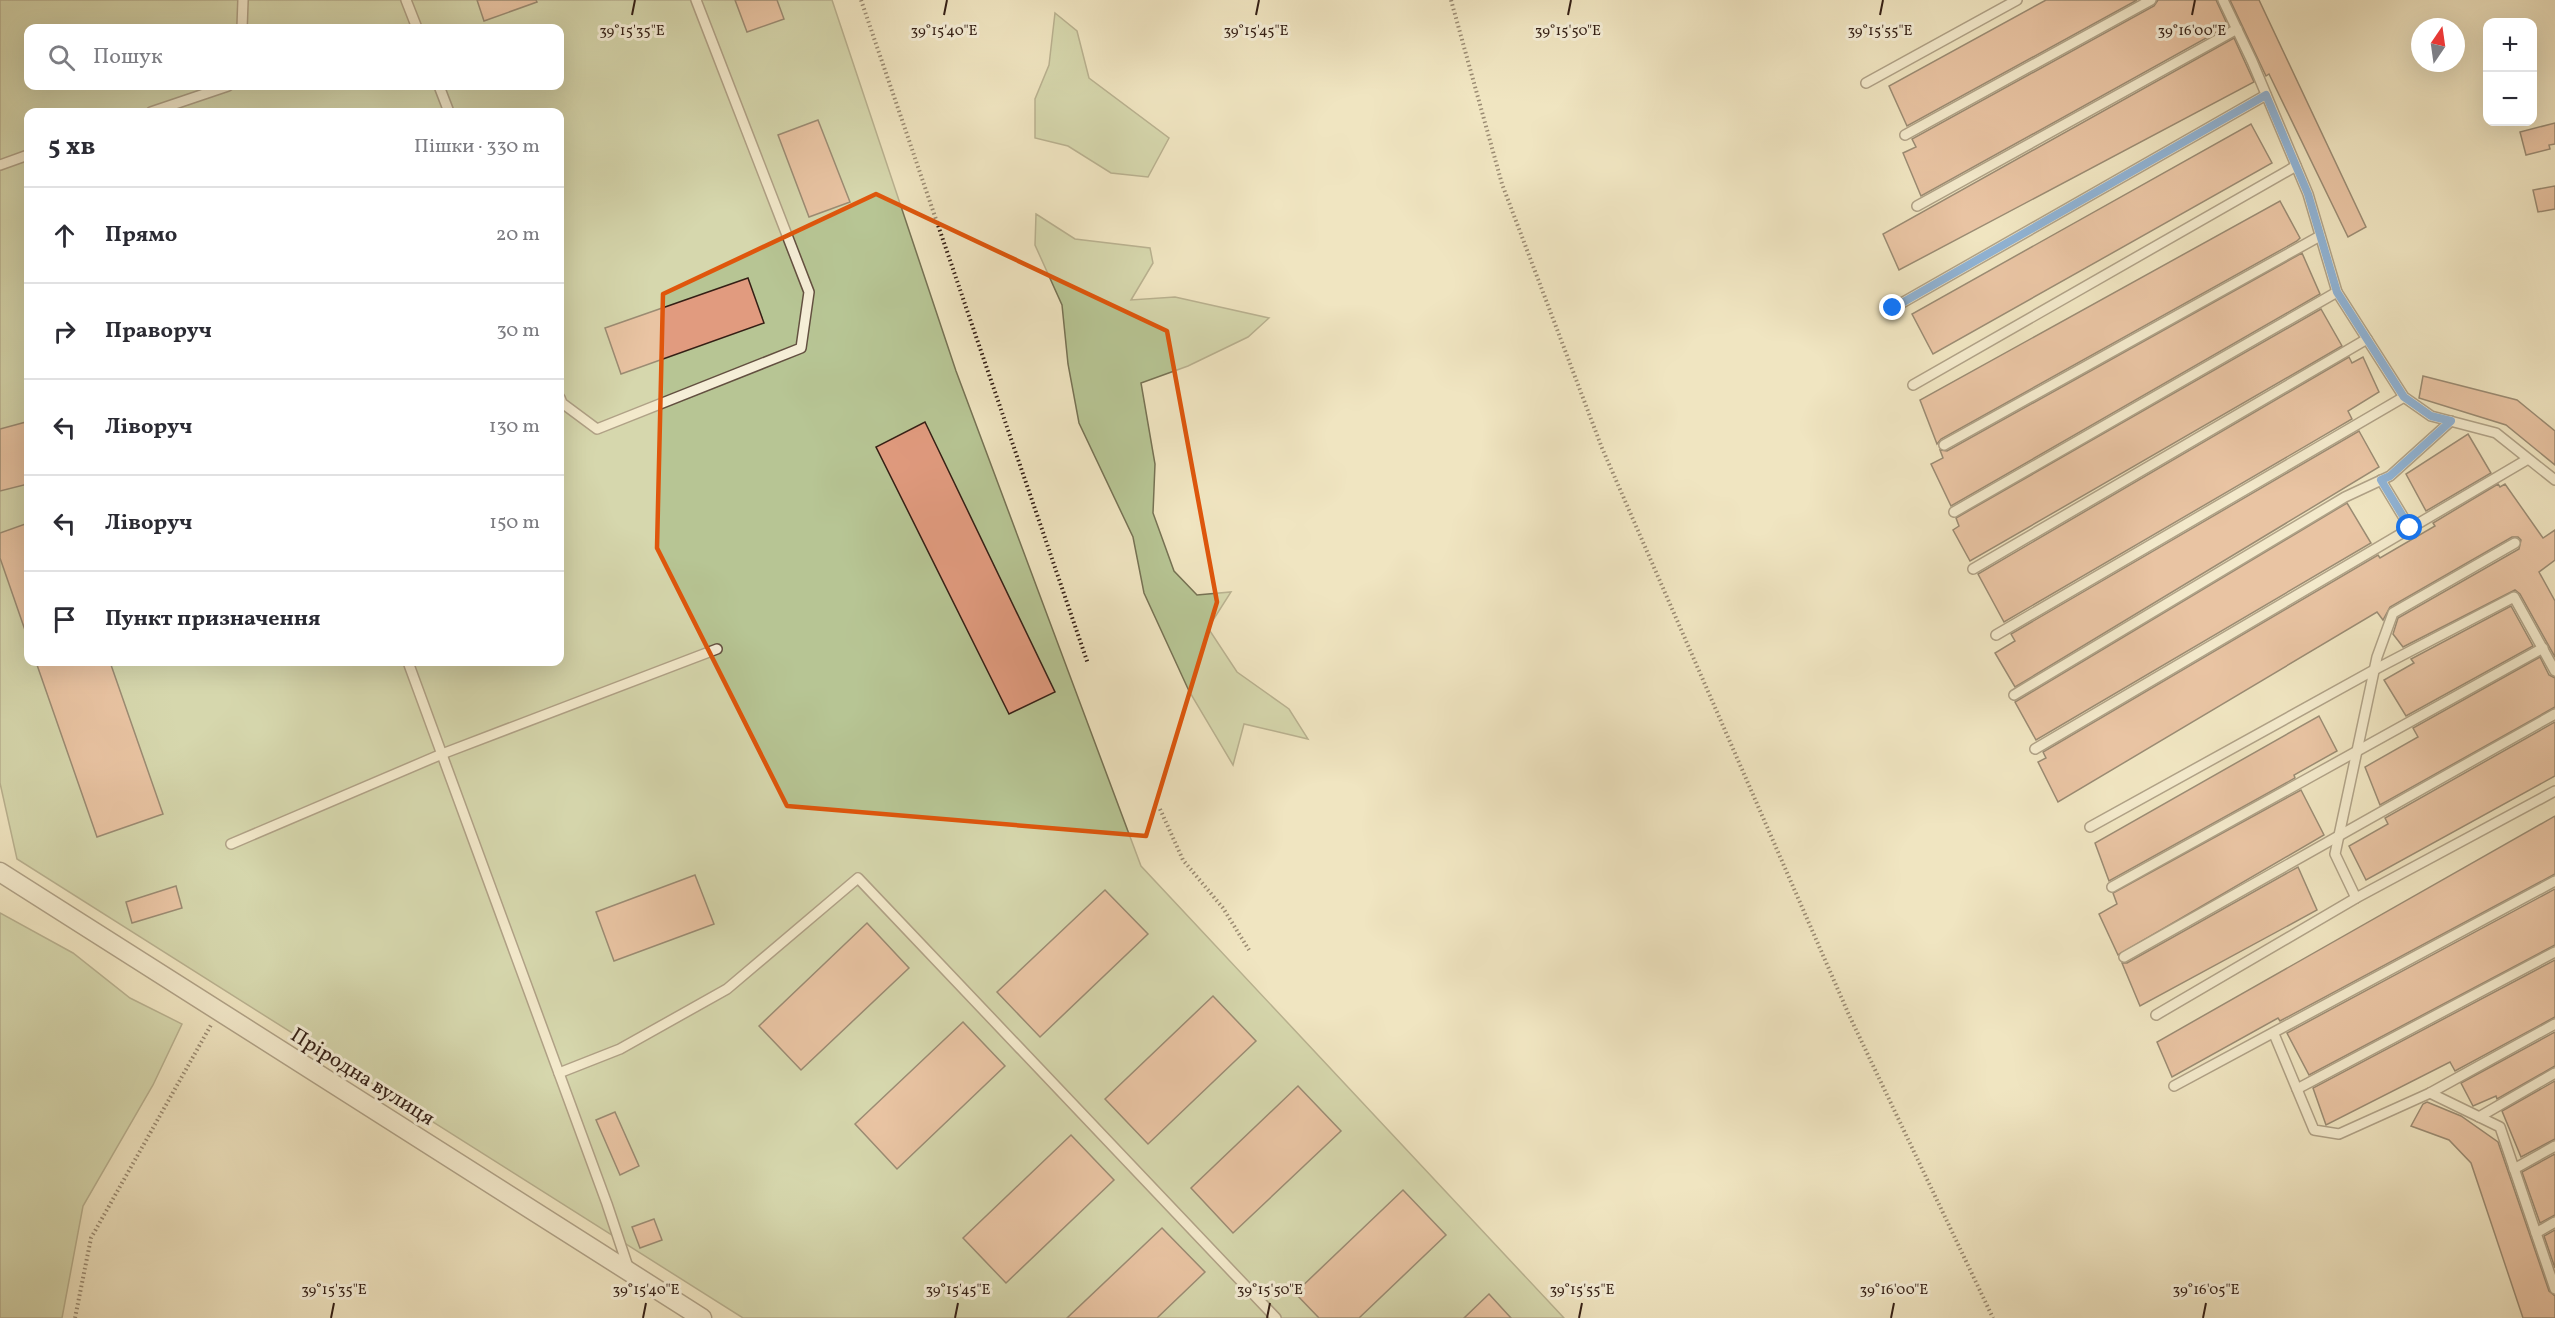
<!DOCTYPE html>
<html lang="uk">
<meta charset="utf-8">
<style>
:root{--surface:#fff;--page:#f7f7f7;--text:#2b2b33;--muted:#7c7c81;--line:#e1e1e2}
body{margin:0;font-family:Vollkorn,serif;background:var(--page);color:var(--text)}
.controls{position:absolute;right:18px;top:18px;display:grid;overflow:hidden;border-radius:12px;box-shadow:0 6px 24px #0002}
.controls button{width:54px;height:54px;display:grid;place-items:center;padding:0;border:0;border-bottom:2px solid var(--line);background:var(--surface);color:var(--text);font:30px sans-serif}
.compass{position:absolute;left:2411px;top:18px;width:54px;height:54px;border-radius:50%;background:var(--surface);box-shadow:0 6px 24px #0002;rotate:13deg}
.stop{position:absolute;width:18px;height:18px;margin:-14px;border:4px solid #1a73e8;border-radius:50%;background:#fff}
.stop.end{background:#1a73e8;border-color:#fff;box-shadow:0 2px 6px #0008}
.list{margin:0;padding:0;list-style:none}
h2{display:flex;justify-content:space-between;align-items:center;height:78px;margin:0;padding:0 24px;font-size:26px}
h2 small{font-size:20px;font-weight:400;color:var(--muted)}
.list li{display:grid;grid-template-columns:39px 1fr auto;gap:18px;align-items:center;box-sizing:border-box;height:96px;padding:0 24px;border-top:2px solid var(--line)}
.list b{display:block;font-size:22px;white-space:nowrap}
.list em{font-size:20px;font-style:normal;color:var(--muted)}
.icon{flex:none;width:33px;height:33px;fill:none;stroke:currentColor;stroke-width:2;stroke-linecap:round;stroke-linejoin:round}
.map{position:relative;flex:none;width:2555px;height:1318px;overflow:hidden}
.search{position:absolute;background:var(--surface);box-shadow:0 6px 24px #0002;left:24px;top:24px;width:540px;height:66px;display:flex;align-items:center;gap:15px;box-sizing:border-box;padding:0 21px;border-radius:12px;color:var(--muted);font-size:22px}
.panel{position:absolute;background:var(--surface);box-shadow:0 6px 24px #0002;left:24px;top:108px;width:540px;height:558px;border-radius:12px}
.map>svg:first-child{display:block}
.green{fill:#b7c594;stroke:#767254;stroke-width:1.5;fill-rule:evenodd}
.building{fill:#e19b7f;stroke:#341f15;stroke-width:1.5}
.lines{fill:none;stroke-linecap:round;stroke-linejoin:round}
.service-casing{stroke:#635040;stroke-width:12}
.minor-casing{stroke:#635040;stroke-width:21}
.path{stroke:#341f15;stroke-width:4;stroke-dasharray:1.5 3;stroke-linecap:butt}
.service{stroke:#f5eed7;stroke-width:9}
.minor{stroke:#f5eed7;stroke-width:18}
.route{stroke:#1a73e8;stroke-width:8}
.marked{fill:none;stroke:#df560c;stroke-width:4.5;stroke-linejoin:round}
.ticks{fill:none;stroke:#341f15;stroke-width:2}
.labels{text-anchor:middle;stroke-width:6;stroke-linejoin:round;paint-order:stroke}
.street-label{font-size:21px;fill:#341f15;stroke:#f5eed7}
.ticks-label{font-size:15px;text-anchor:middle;fill:#341f15;stroke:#f5eed7;stroke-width:6;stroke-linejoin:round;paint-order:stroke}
</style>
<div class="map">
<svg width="2555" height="1318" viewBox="0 0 2555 1318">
<rect width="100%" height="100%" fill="#f0e5c1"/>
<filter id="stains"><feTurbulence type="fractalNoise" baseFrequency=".00333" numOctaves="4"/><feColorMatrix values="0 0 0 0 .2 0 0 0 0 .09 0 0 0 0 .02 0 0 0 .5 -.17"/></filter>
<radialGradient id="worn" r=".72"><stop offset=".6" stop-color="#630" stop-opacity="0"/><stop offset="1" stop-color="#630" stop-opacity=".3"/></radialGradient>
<g class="green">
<path d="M0,0H832L956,371L1141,866L1564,1318H743L17,859L0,783ZM28,28H560V86H28ZM28,112H560V662H28Z"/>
<path d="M1055,13L1077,31L1089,78L1169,138L1148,177L1111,173L1068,146L1035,138V99L1049,65Z"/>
<path d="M1036,214L1075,239L1150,248L1153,263L1131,300L1175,297L1269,318L1248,337L1188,366L1141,383L1155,464L1153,513L1174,571L1197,595L1231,592L1208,628L1237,672L1289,709L1308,739L1244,724L1233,765L1189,691L1144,593L1133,537L1079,423L1068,364L1062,305L1035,245Z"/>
<path d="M0,913L73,953L130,998L182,1024L153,1085L83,1206L62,1318H0Z"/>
</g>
<g class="building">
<path d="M477,0H536L537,2L484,21Z"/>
<path d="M735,0H777L784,19L747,32Z"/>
<path d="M2046,0H2137L1907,126L1889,86Z"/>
<path d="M2158,0H2216L2228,26L1921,196L1903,153L1916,147L1912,139L2154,6Z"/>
<path d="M2230,0H2259L2366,227L2348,237L2269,74L2266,76Z"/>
<path d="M2234,38L2254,82L1899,270L1883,234Z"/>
<path d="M818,120L850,202L809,217L778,135Z"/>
<path d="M2555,123V144L2549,145L2550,149L2526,155L2520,132Z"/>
<path d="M2251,124L2272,163L1933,354L1912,314Z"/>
<path d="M2555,186V209L2538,212L2533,190Z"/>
<path d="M2280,201L2300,238L2297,241L1941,439L1937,444L1920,400Z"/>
<path d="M2302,253L2320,294L1951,506L1931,464L1943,458L1940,450L1947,451Z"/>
<path d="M748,278L764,323L621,374L605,328Z"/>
<path d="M2321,309L2342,346L1970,561L1953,530L1959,526L1956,518Z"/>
<path d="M2349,357L2352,363L2363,357L2379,392L2348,411L2352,419L2004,622L1978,574Z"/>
<path d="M2423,376L2517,400L2555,431V465L2506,425L2419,398Z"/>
<path d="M26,422L28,431V484L0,491V429Z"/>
<path d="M925,422L1055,692L1009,714L876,447Z"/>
<path d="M2359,431L2379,467L2015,687L1995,653L2015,641L2011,634Z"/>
<path d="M2468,434L2491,473L2426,511L2406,474Z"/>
<path d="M2498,484L2500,487L2505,484L2543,538L2555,530V560L2539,572L2555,601V657L2520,594L2515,590L2403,647L2393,634L2398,618L2519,549L2521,540L2518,537H2512L2390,607L2383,620L2377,612L2058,802L2038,762L2046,758L2043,752L2378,555L2380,558L2435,526L2433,523Z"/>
<path d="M2347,503L2371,543L2036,740L2015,702Z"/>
<path d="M28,523V633H26L0,558V533Z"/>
<path d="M2511,606L2533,646L2406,716L2384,680L2414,663L2411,659Z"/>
<path d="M2540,657L2549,675L2555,678V707L2380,805L2365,767L2418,737L2413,728Z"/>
<path d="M36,662H110L163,814L97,837Z"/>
<path d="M2319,716L2337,751L2294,775L2295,778L2109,881L2095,843Z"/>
<path d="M2555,722V776L2366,880L2349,846L2388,824L2385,818Z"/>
<path d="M2301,790L2324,835L2118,955L2099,914L2117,904L2113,893Z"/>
<path d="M2555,816V874L2280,1021L2278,1018L2172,1077L2157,1042Z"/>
<path d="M2298,867L2317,910L2140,1006L2122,963H2127Z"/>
<path d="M695,875L714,924L614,961L596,912Z"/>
<path d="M176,886L182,908L132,923L126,902Z"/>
<path d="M2555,889V945L2309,1075L2287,1033Z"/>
<path d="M1105,890L1148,934L1040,1037L997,992Z"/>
<path d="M867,923L909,968L801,1070L759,1026Z"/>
<path d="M2555,960V1017L2455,1071L2450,1062L2326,1125L2313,1088Z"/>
<path d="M1213,996L1256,1041L1148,1144L1105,1099Z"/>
<path d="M963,1022L1005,1066L897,1169L855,1124Z"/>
<path d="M2555,1032V1066L2497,1099L2496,1096L2473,1106L2461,1083Z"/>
<path d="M2555,1081V1139L2521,1157L2502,1111Z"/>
<path d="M1298,1086L1341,1131L1233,1233L1191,1188Z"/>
<path d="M2427,1102L2461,1116L2498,1142L2549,1291L2555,1296V1318H2523L2471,1163L2449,1140L2411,1126L2423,1104Z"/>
<path d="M615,1112L639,1166L620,1175L596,1120Z"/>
<path d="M1071,1135L1114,1180L1006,1283L963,1238Z"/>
<path d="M2555,1154V1215L2540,1223L2522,1172Z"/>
<path d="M1403,1190L1446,1235L1359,1318H1319L1295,1293Z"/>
<path d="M654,1219L662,1240L640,1248L632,1227Z"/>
<path d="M1162,1228L1205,1272L1157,1318H1067Z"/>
<path d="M2555,1230V1268L2544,1236Z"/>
<path d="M1489,1294L1511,1318H1464Z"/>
</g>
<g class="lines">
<g class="service-casing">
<g id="service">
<path d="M406,0L417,28"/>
<path d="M2223,0L2252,61L2308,194L2337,292L2404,397L2431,416L2496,433L2555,480"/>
<path d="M242,28L243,0"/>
<path d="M1866,83L2017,0"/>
<path d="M439,86L449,112"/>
<path d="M151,112L228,86"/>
<path d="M1905,135L2151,0"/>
<path d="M0,165L28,155"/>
<path d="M1917,206L2237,29"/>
<path d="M1893,308L2266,95"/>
<path d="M1913,385L2296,166"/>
<path d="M560,398L562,403L597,429L801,348L809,292L696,0"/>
<path d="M1944,445L2320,236"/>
<path d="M2381,480L2410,528"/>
<path d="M1954,512L2337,292"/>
<path d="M1973,569L2367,339"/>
<path d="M1996,635L2404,397"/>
<path d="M408,662L607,1204L629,1270"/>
<path d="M2014,695L2345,497L2390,476L2451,421"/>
<path d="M2035,749L2528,459"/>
<path d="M2090,827L2374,670L2514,597L2555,671"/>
<path d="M231,844L442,754L717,649"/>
<path d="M2112,887L2543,648"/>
<path d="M2356,898L2335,854L2377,657L2393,613L2515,543"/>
<path d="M2124,957L2555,714"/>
<path d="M2156,1015L2356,898L2555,791"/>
<path d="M2274,1034L2314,1130L2339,1134L2430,1093L2555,1024"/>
<path d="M559,1073L620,1049L727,989L858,878L1276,1318"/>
<path d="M2174,1086L2555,881"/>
<path d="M2297,1089L2555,952"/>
<path d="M2430,1093L2500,1127L2555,1289"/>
<path d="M2479,1117L2555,1073"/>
<path d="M2514,1169L2555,1146"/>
<path d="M2536,1233L2555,1222"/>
</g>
</g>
<g class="minor-casing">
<path id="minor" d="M0,872L702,1318"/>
</g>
<g class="path">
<path d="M861,0L1088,664"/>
<path d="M1451,0L1502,184L1602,448L1849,1015L1993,1318"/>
<path d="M1160,809L1183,860L1223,908L1249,950"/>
<path d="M75,1318L91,1238L211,1025"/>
</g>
<use href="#service" class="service"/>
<use href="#minor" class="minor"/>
</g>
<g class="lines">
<path class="route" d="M1893,308L2266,95L2308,194L2337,292L2404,397L2431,416L2451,421L2390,476L2381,480L2410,528"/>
</g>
<path d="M0 0H2555V1318H0ZM876,194L1167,331L1217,602L1146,836L787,806L657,548L663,294Z" fill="#f0e5c1" fill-opacity=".55" fill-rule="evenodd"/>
<path class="marked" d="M876,194L1167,331L1217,602L1146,836L787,806L657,548L663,294Z"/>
<path class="ticks" d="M632,15L635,0M944,15L947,0M1256,15L1259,0M1568,15L1571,0M1880,15L1883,0M2192,15L2195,0M331,1318L334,1303M643,1318L646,1303M955,1318L958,1303M1267,1318L1270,1303M1579,1318L1582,1303M1891,1318L1894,1303M2203,1318L2206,1303"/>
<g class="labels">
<g class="street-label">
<text transform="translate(363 1076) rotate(32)" y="7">Пріродна вулиця</text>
</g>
</g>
<g class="ticks-label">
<text x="1880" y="35">39°15'55"E</text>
<text x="632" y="35">39°15'35"E</text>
<text x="944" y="35">39°15'40"E</text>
<text x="1256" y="35">39°15'45"E</text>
<text x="1568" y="35">39°15'50"E</text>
<text x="2192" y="35">39°16'00"E</text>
<text x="334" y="1294">39°15'35"E</text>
<text x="646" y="1294">39°15'40"E</text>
<text x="958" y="1294">39°15'45"E</text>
<text x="1270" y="1294">39°15'50"E</text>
<text x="1582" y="1294">39°15'55"E</text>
<text x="1894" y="1294">39°16'00"E</text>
<text x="2206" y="1294">39°16'05"E</text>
</g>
<rect width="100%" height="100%" filter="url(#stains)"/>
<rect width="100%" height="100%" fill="url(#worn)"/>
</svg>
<div class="controls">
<button>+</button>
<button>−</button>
</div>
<svg class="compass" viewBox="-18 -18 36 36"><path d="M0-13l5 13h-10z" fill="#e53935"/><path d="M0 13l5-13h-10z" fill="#7c7c81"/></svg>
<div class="stop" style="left:2410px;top:528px"></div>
<div class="stop end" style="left:1893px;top:308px"></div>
<div class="search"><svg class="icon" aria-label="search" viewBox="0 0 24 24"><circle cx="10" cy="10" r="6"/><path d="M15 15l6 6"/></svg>Пошук</div>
<section class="panel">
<h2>5 хв<small>Пішки · 330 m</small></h2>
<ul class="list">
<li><svg class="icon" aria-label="ahead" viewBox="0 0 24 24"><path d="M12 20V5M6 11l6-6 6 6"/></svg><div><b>Прямо</b></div><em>20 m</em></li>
<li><svg class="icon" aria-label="right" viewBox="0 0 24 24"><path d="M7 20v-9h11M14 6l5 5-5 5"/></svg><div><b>Праворуч</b></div><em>30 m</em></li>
<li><svg class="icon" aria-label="left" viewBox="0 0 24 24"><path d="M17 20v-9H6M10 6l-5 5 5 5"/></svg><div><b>Ліворуч</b></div><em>130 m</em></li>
<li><svg class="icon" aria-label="left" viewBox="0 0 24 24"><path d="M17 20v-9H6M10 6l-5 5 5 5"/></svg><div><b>Ліворуч</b></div><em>150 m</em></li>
<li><svg class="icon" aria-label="arrive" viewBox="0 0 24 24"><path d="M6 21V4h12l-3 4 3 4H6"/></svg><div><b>Пункт призначення</b></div></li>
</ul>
</section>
</div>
